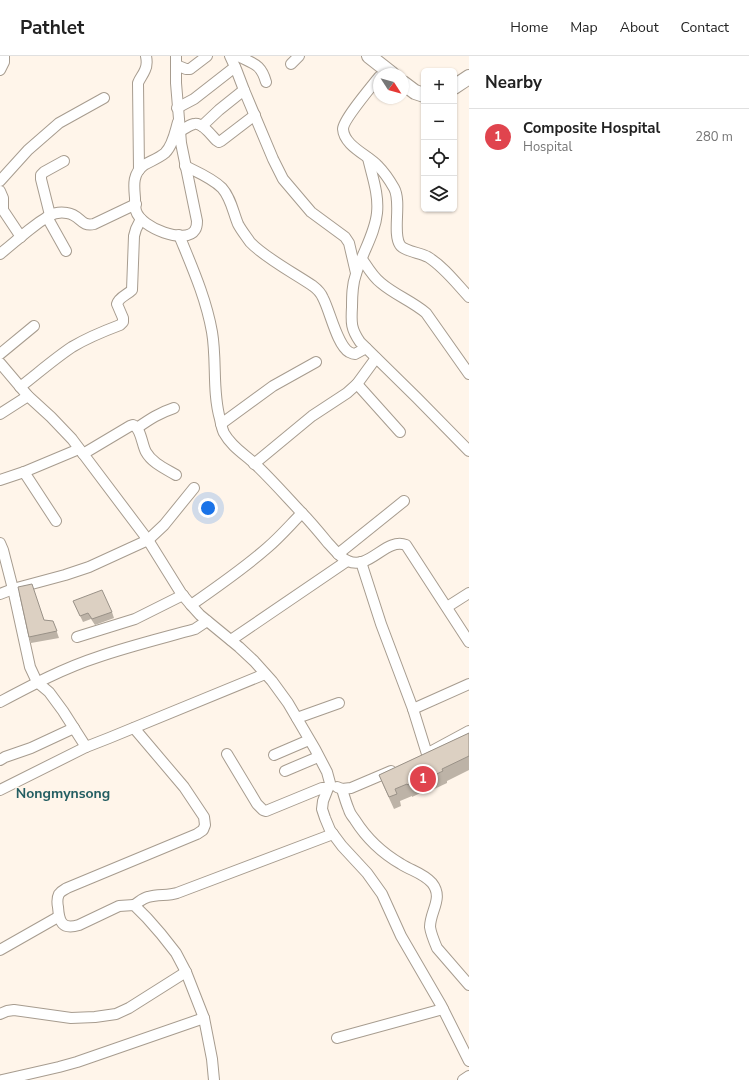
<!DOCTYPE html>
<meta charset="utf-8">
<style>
:root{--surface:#fff;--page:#f2f2f2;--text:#222;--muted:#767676;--line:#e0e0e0;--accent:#111827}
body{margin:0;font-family:"Nunito Sans",sans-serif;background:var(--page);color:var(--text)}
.controls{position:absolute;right:12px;top:12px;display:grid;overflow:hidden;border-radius:6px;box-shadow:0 1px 3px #0004}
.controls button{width:36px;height:36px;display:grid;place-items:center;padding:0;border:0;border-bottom:1px solid var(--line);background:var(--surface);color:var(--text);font:20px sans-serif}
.compass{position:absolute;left:373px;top:12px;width:36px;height:36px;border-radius:50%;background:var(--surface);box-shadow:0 1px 3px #0004;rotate:126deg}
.you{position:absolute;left:208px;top:452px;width:14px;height:14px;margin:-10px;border:3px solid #fff;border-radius:50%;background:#1a73e8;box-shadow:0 0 0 6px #1a73e833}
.badge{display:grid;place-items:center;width:26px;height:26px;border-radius:50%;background:var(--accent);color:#fff;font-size:13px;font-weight:700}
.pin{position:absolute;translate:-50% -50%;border:2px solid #fff;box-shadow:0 1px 4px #0006}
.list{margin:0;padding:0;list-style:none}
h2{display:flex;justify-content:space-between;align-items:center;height:52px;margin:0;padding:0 16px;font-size:17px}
h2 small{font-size:13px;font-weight:400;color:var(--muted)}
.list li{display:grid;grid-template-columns:26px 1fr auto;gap:12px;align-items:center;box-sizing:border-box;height:56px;padding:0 16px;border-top:1px solid var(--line)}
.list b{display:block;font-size:15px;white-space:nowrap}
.list p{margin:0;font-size:13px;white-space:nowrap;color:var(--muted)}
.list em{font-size:13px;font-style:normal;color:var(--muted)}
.icon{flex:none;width:22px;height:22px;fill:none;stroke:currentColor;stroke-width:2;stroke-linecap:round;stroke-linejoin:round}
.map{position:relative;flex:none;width:469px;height:1024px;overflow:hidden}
header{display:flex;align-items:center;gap:24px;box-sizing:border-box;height:56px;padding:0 20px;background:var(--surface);border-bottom:1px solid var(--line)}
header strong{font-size:19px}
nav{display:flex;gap:22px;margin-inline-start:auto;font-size:14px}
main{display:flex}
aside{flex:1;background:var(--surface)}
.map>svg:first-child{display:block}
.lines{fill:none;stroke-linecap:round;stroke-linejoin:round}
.street-casing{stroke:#a79c8f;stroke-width:12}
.secondary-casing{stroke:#a79c8f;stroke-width:16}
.street{stroke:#fff;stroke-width:10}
.secondary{stroke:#fff;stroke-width:14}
.wall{fill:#bdb3a7}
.building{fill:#dcd0c2;stroke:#9a9288}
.labels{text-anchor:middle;stroke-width:3;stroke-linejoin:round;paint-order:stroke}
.neighbourhood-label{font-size:14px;font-weight:bold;fill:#245e62;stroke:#fff5ea}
</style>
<header>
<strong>Pathlet</strong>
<nav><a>Home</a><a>Map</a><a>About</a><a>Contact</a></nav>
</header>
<main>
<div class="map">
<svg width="469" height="1024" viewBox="0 0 469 1024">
<rect width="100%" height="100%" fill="#fff5ea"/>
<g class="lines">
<g class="street-casing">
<g id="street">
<path d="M176,0V27L181,87L197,165C197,167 197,171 195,174C186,189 141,172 136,155C135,151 135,146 135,142C134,130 132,118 144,109C151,105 159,102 165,97C173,89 175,76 178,66"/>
<path d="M230,0L236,13L244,34L273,103L283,123L311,156L345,181L349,187L356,217"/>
<path d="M238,0C254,8 261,8 266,26"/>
<path d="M291,8L299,0"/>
<path d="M176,9L186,13H190L207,0"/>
<path d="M0,14L4,6V0"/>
<path d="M379,21C372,30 343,64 343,73C344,90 368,99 378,110C384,116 390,125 394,132C402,146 392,177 400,189C404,195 421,197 428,201C444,211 456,227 469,241"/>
<path d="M177,52L194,43L235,11"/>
<path d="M202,70L219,54L244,34"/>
<path d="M179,76C184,73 189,69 194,68C202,66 211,79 216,84L219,86L221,85L255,59"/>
<path d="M368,102C372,120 379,138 377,157C375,178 362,197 356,218C352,229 352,240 352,251C351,267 351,273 360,286L417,342L469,395"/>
<path d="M185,110C197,116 212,122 222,132C231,142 233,156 238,168C241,174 246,180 250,186C265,202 294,217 313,230C317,233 321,237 323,242C330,255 337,289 349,296C351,297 353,298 355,298L366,292"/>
<path d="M139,114L138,27C140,22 143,19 145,14C147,10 147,5 146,0"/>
<path d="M0,125L28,94L59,67L104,42"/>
<path d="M0,135L3,142V154L21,181"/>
<path d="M50,159L41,123V119L44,116L64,105"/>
<path d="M47,161L66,195"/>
<path d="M179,179C192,211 206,242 212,276C217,305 212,335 220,363C221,368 222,373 224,377C231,390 244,398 254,407C270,422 285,439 300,455C310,465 319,476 328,487C334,493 340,502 348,505C369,515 386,481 406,489L469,586"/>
<path d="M0,198C10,190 19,182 29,174C35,169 42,164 49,160C54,157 61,156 67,157C81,159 80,171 94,168L136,148"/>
<path d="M362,203C368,212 373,221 381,227C395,239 412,245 426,257L469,318"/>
<path d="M0,298L34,270"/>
<path d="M0,307L28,340L51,361L72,383L87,403L148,484L181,537L191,549L200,559L239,591L254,605L272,625L288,647L315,693L327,716L330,727L323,745L322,753L325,762L330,774L342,790L367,817L382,838L401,880L441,949L469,1005"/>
<path d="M357,328L400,376"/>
<path d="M20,331C37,318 54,303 72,291C87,282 104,275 120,269L123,266V262L117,248C119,241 127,239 132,234L134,180L136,173L141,163"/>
<path d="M0,358L28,340"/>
<path d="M221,368L273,330L316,306"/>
<path d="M137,372C150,363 159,357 174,352"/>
<path d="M83,398L130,370L133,369C141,372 142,389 146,396C152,407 166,413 176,419"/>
<path d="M254,408L312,360L347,337L357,328L376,302"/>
<path d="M24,416L56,465"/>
<path d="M0,424L24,416L79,393"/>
<path d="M0,487L3,494L13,533L30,611L37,626L49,636L63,655L86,691"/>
<path d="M338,498L404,445"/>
<path d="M361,506L381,568L413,653L427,698"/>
<path d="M0,538L13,533L65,519L89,511L148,484L164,469L194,432"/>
<path d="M191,549C217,531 243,513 267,492C280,481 291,468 302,457"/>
<path d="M447,551L469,537"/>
<path d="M77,581L135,563L183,539"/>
<path d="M231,584L347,505"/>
<path d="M0,646C32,629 64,612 98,601C130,590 163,582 195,573L207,565"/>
<path d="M413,653L469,628"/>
<path d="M297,662L339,647"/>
<path d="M134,672L184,731L204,761L205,769L203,774L197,778L67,832C64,834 61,835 59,838C57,842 57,846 58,851C59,866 62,874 79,869L119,850L134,849L147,862L161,878L176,897L186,916L204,962L212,1003L214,1024"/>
<path d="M432,695L469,675"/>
<path d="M227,698L257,748L263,754L266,755L322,732H328"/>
<path d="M274,699L309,684"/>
<path d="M0,704L5,701L31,692L74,672"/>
<path d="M285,715L318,701"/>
<path d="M337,731L342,733L351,732L391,715"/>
<path d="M342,733C344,740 346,747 349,754C350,758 353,761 355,764C367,783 382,797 401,808C412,815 423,817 432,827C444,842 430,855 430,871C431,878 434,885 437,892L469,929"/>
<path d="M0,734L86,691L109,682L265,618"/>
<path d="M134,849C139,846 143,842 148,841C158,838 168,840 177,837L333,778"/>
<path d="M0,894L58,861"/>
<path d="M0,958L7,955L14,954L71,962L95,961L116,958L129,952L186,916"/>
<path d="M337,982L443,953"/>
<path d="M2,1024L59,1011L77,1006L204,962"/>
<path d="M463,1024L469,1020"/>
</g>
</g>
<g class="secondary-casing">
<g id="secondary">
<path d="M369,0L392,18"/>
<path d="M403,27L415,36L424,39"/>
<path d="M454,31L469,21"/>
</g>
</g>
<use href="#street" class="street"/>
<use href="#secondary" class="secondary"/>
</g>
<g class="wall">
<path d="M73,545L112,556L114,562L95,569L91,563L83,566Z"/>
<path d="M44,564L53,565L59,582L31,587L29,581Z"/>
<path d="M469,677V714L447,725V727L430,735L429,733L412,741V740L400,745L401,750L394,753L384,731L379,719Z"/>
</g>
<g class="building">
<path d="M32,528L44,564L53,565L57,575L29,581L18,531Z"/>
<path d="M102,534L112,556L92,563L88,557L80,560L73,545Z"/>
<path d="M469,677V700L442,713L443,715L426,723L425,721L408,729L407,728L395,733L397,738L389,741L379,719Z"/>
</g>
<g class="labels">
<g class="neighbourhood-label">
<text x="63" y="742">Nongmynsong</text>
</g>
</g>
</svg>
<div class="controls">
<button>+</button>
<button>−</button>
<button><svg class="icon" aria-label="locate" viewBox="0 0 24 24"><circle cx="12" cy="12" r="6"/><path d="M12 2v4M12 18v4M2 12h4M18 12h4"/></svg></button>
<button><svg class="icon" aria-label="layers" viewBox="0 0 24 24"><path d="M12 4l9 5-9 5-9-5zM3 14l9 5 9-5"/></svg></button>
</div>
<svg class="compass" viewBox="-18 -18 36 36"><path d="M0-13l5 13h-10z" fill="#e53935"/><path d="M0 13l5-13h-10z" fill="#767676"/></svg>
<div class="you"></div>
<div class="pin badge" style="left:423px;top:723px;background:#e0444e">1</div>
</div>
<aside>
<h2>Nearby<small></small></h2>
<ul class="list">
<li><span class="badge" style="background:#e0444e">1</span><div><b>Composite Hospital</b><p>Hospital</p></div><em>280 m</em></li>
</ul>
</aside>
</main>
